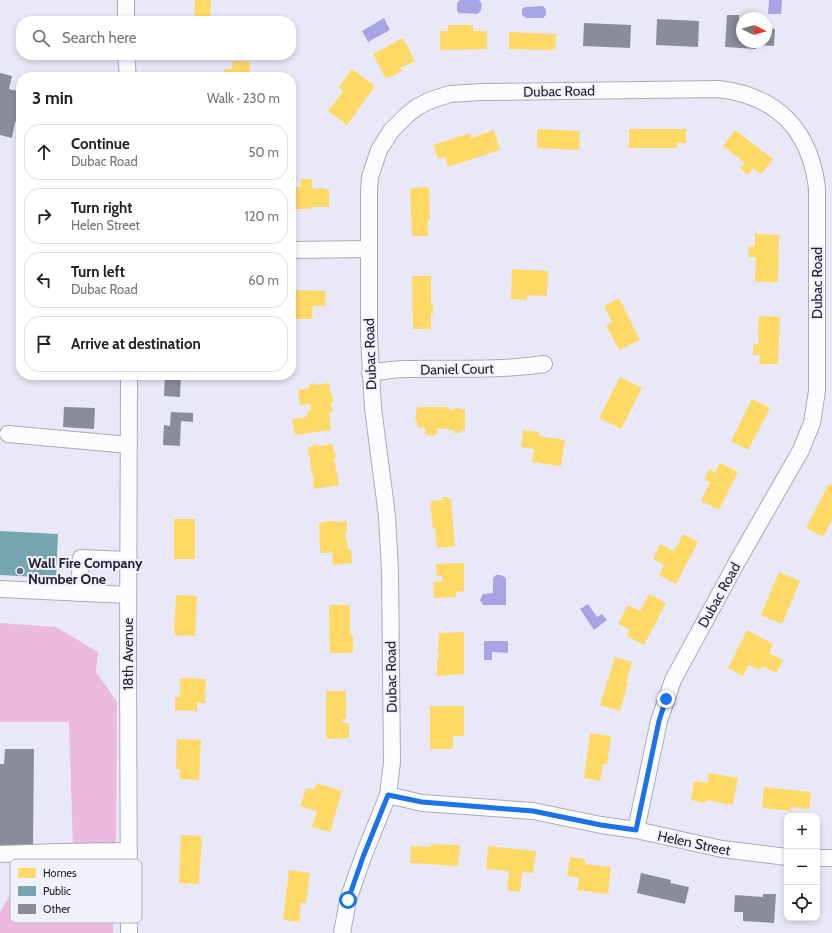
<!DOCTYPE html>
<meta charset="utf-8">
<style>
:root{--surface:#fff;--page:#f6f6f6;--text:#202124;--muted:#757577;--line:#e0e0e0}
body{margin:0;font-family:Cabin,sans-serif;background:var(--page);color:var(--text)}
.controls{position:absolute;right:12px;bottom:12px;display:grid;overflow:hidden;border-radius:8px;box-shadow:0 2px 6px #0003}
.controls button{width:36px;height:36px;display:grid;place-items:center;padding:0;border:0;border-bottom:1px solid var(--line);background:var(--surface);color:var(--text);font:20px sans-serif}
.compass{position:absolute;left:736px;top:12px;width:36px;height:36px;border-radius:50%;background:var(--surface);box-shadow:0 2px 6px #0003;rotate:95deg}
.stop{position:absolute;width:12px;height:12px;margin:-9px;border:3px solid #1a73e8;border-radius:50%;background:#fff}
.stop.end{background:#1a73e8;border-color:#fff;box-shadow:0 1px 4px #0008}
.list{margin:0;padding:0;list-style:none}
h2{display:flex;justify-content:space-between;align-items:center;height:52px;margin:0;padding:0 16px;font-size:17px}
h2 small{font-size:13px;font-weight:400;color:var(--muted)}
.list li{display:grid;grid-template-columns:26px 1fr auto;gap:12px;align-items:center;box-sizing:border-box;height:56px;margin:0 8px 8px;padding:0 8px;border:1px solid var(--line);border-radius:16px}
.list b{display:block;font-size:15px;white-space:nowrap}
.list p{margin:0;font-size:13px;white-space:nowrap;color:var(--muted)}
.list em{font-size:13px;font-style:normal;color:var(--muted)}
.icon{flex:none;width:22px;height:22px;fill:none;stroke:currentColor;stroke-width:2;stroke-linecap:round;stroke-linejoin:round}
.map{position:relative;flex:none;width:832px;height:933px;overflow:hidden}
.search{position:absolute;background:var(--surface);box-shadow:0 2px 6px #0003;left:16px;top:16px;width:280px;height:44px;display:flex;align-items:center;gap:10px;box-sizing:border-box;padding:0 14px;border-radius:16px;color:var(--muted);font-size:15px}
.panel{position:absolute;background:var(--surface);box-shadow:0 2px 6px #0003;left:16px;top:72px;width:280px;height:308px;border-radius:16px}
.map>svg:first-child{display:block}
.forest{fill:#ecb9df}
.water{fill:#a6a4e6}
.homes{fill:#ffd966}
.public{fill:#76a5af}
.building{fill:#898d9a}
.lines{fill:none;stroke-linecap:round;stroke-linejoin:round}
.minor-casing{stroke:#aaaab9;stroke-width:18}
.minor{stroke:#fcfcfe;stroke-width:16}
.route{stroke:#1a73e8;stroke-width:5}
.poi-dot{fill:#676778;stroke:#f1f1fb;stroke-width:1.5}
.labels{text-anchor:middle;stroke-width:4;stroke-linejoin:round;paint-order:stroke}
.street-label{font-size:14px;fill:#223;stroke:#f1f1fb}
.poi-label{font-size:14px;font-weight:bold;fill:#223;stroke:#f1f1fb;text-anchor:start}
.key{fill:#f1f1fb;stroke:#b3b3bf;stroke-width:1}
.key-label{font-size:11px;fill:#223}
</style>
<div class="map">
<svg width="832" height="933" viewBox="0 0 832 933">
<rect width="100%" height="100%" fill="#e8e8f8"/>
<g class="forest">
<path d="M0,623L56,627L98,652L96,672L117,702L116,848L73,849L69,722H0Z"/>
<path d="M73,873L114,876L113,933H0V912L22,876Z"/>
</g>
<g class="water">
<path d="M460,0H479L482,4L481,10L478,14L459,13L457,10V3Z"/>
<path d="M769,0H782L781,14H768Z"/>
<path d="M543,6L546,10V15L543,18H526L522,15V9L525,7Z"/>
<path d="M384,18L390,30L368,42L362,31Z"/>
<path d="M496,575H501L506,578V605H483L480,600L483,594L493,593V578Z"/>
<path d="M588,604L597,617L602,614L607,620L594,630L580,609Z"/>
<path d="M484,641H508V653L492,652V660H484Z"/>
</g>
<g class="homes">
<path d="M195,0H211L210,21H194Z"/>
<path d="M448,25H473V31H487V49L440,50V31H448Z"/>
<path d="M509,32L556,34L555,50L509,49Z"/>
<path d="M403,38L415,61L400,68L402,71L386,79L373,54Z"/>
<path d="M233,61L250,62L249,77H223L224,69H232Z"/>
<path d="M352,69L375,86L347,125L328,111L343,91L339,87Z"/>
<path d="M537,129L580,131L579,150L537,148Z"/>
<path d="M629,129H686V143H677V148H629Z"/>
<path d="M494,130L500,150L448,167L445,157L438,159L433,145L470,133L471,138Z"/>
<path d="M735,130L773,159L761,174L753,168L748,175L740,168L745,163L723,146Z"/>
<path d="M300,179H312V188H315L314,190L321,188L329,190V207H311V209H291V187H301Z"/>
<path d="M429,187L430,219H428V236H412L410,188Z"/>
<path d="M755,234L779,235L778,282H755L756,257H748L749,246H755Z"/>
<path d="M512,269L548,271L547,296L527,295V300L511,299Z"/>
<path d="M412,276H431V303H433V314H431V329H413Z"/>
<path d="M291,290L326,291L325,306H313L312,319H291Z"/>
<path d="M619,298L640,340L619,350L606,325L612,322L604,306Z"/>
<path d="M759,316L780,317L778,364H759L760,355H753V344L758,345Z"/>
<path d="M620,377L642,388L621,429L599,418Z"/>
<path d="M315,383L316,385L329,383L330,393H332L333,402H331L332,412H329L331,430L295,435L292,419L306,417L308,414L307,411L311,410L310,404L300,405L298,390L309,388L310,384Z"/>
<path d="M752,399L770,408L748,450L731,441Z"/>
<path d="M417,407H447L450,410L457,408L465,410V430H461V433H454V430H449V429L437,428V434L432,436L425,434V427L419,428L417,426V420H415Z"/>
<path d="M523,430L539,432V436L565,440L561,466L532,462L534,449L521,447Z"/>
<path d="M317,444V446L333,444L334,453H336V458H334L339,485L314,489L313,474H312L308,447H313L312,445Z"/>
<path d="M720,463L738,472L719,510L701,501L710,482L704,480L709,469L715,472Z"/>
<path d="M829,484L832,485V520L823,537L806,528Z"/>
<path d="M442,497H448V499H451L455,546L437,548L435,528L433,529L430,501L443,500Z"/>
<rect x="174" y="519" width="21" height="40"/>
<path d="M330,521L347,522V531L345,532L346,540H347L348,550H351L352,563L333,565L332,551H330V553H320L319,523Z"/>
<path d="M683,534L698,542L676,584L659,575L664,565L653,559L660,544L674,551Z"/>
<path d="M464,563V591L456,592V597L434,598L433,582H442V576H437L436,564Z"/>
<path d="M779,572L800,581L782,624L761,615Z"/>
<path d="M649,594L666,603L644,645L627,636L630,630L618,624L628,605L640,611Z"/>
<path d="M176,595L197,596L195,636L174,635Z"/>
<path d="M329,605H350V635H353V653H330Z"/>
<path d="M747,630L773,644L769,653L783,660L776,673L762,666L760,670L749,665L743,676L728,668Z"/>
<path d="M464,632V674L437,676V659H439V651H438L439,633Z"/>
<path d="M615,657L632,662L626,682H628L620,711L600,705Z"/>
<path d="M180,678L206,679L205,703H197V711L175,710V697H180Z"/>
<path d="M326,691H346V719H342V723H349V738L326,739Z"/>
<path d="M430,706H464V736H453V749H430Z"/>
<path d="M590,733L611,736L607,765L603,764L600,781L584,778Z"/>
<path d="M177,739L201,740L199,780L180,779V769H176Z"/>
<path d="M709,773L738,778L733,805L706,800V803L691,800L694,781L707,783Z"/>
<path d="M316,783L342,791L330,832L312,827L317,811L300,806L306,788L314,790Z"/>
<path d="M764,787L811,792L809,809L791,807V811L762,808Z"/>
<path d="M181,835L202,836L199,884L179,883Z"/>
<path d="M431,844L460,845L458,866L410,863L411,846L431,847Z"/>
<path d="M488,846L536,851L533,873L522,872L520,892L507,890L509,871L486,869Z"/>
<path d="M570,857L585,859V864L611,867L608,894L577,890L579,878L567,876Z"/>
<path d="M289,870L310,873L306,903H301L299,922L283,920Z"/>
</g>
<path class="public" d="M0,531L58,534L56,578L0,575Z"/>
<g class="building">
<path d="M727,15H739V27H742V42H766V28L775,29L774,46L756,45V49L725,47Z"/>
<path d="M657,19L699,21L698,47L656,45Z"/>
<path d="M584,23L631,25L630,48L583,46Z"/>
<path d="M0,73L12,76L9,89L21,92V109L18,122H15L12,138L0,135Z"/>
<path d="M20,276L21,277V314H18Z"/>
<path d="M165,375H181L180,397L164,396Z"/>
<path d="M64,407L95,408L94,429L63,427Z"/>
<path d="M171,412L193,413V422L181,421L180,446L163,445L164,425L170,426Z"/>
<path d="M5,749H34L33,846H0V764H4Z"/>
<path d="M641,873L671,880L670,883L689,887L685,904L637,893Z"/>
<path d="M763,894H776L774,923L743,921V912H734L735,895L763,897Z"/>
</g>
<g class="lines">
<g class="minor-casing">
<g id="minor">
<path d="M126,0V21"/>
<path d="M126,55L128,77"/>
<path d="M291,250L369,249"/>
<path d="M370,373C382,371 395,369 407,369C453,368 498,371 544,364"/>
<path d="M129,375L128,660L129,933"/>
<path d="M8,434L129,445"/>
<path d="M0,589L128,595"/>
<path d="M79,593L81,558L128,560"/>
<path d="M388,795L422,803L533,811L601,825L636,830L722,849L787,857"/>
<path d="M0,854L60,852L129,851"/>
<path d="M817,858H832"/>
<path d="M342,933L348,900L363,857L388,795L392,762L390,571L387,516L373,408L369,336V190L370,177L379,150L391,131L407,115L417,107L431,100L450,94L481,92L719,89C777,96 810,130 817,188V391L812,423L801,450L737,562L673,680L659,721L636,830"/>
</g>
</g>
<use href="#minor" class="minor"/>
</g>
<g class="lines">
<path class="route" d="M348,900L363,857L388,795L422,802L533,811L601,825L636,830L659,721L666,699"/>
</g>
<circle class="poi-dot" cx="20" cy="571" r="4"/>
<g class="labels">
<g class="street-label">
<text transform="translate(559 91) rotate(-1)" y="5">Dubac Road</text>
<text transform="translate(817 283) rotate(-90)" y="5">Dubac Road</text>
<text transform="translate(370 354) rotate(-92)" y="5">Dubac Road</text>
<text transform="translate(457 369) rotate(-1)" y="5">Daniel Court</text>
<text transform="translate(719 595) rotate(-61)" y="5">Dubac Road</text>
<text transform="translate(128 654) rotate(-90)" y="5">18th Avenue</text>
<text transform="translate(391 677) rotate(-91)" y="5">Dubac Road</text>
<text transform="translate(694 843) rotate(12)" y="5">Helen Street</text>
</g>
<g class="poi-label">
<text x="28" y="568">Wall Fire Company<tspan x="28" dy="16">Number One</tspan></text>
</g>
</g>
<rect x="10" y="859" width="132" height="64" rx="6" class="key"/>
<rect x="18" y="868" width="18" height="10" fill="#ffd966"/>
<rect x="18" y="886" width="18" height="10" fill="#76a5af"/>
<rect x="18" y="904" width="18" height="10" fill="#898d9a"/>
<g class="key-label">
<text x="43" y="877">Homes</text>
<text x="43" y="895">Public</text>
<text x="43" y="913">Other</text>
</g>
</svg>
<div class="controls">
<button>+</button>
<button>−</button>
<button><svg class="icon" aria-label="locate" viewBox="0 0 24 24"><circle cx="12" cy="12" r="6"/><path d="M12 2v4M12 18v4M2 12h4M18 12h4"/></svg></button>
</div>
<svg class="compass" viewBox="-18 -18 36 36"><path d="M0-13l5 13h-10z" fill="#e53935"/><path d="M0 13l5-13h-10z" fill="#757577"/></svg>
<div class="stop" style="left:348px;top:900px"></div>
<div class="stop end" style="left:666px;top:699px"></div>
<div class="search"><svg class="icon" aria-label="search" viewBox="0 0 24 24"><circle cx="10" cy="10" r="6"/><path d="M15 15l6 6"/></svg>Search here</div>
<section class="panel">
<h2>3 min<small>Walk · 230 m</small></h2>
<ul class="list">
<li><svg class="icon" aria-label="ahead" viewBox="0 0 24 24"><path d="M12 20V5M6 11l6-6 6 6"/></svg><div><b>Continue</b><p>Dubac Road</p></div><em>50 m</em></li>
<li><svg class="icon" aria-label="right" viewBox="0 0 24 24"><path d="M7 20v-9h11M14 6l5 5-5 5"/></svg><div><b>Turn right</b><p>Helen Street</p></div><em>120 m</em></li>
<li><svg class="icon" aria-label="left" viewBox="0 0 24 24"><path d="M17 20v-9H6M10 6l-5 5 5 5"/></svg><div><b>Turn left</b><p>Dubac Road</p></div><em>60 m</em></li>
<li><svg class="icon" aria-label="arrive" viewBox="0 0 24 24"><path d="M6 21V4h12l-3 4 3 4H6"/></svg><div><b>Arrive at destination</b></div></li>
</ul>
</section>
</div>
